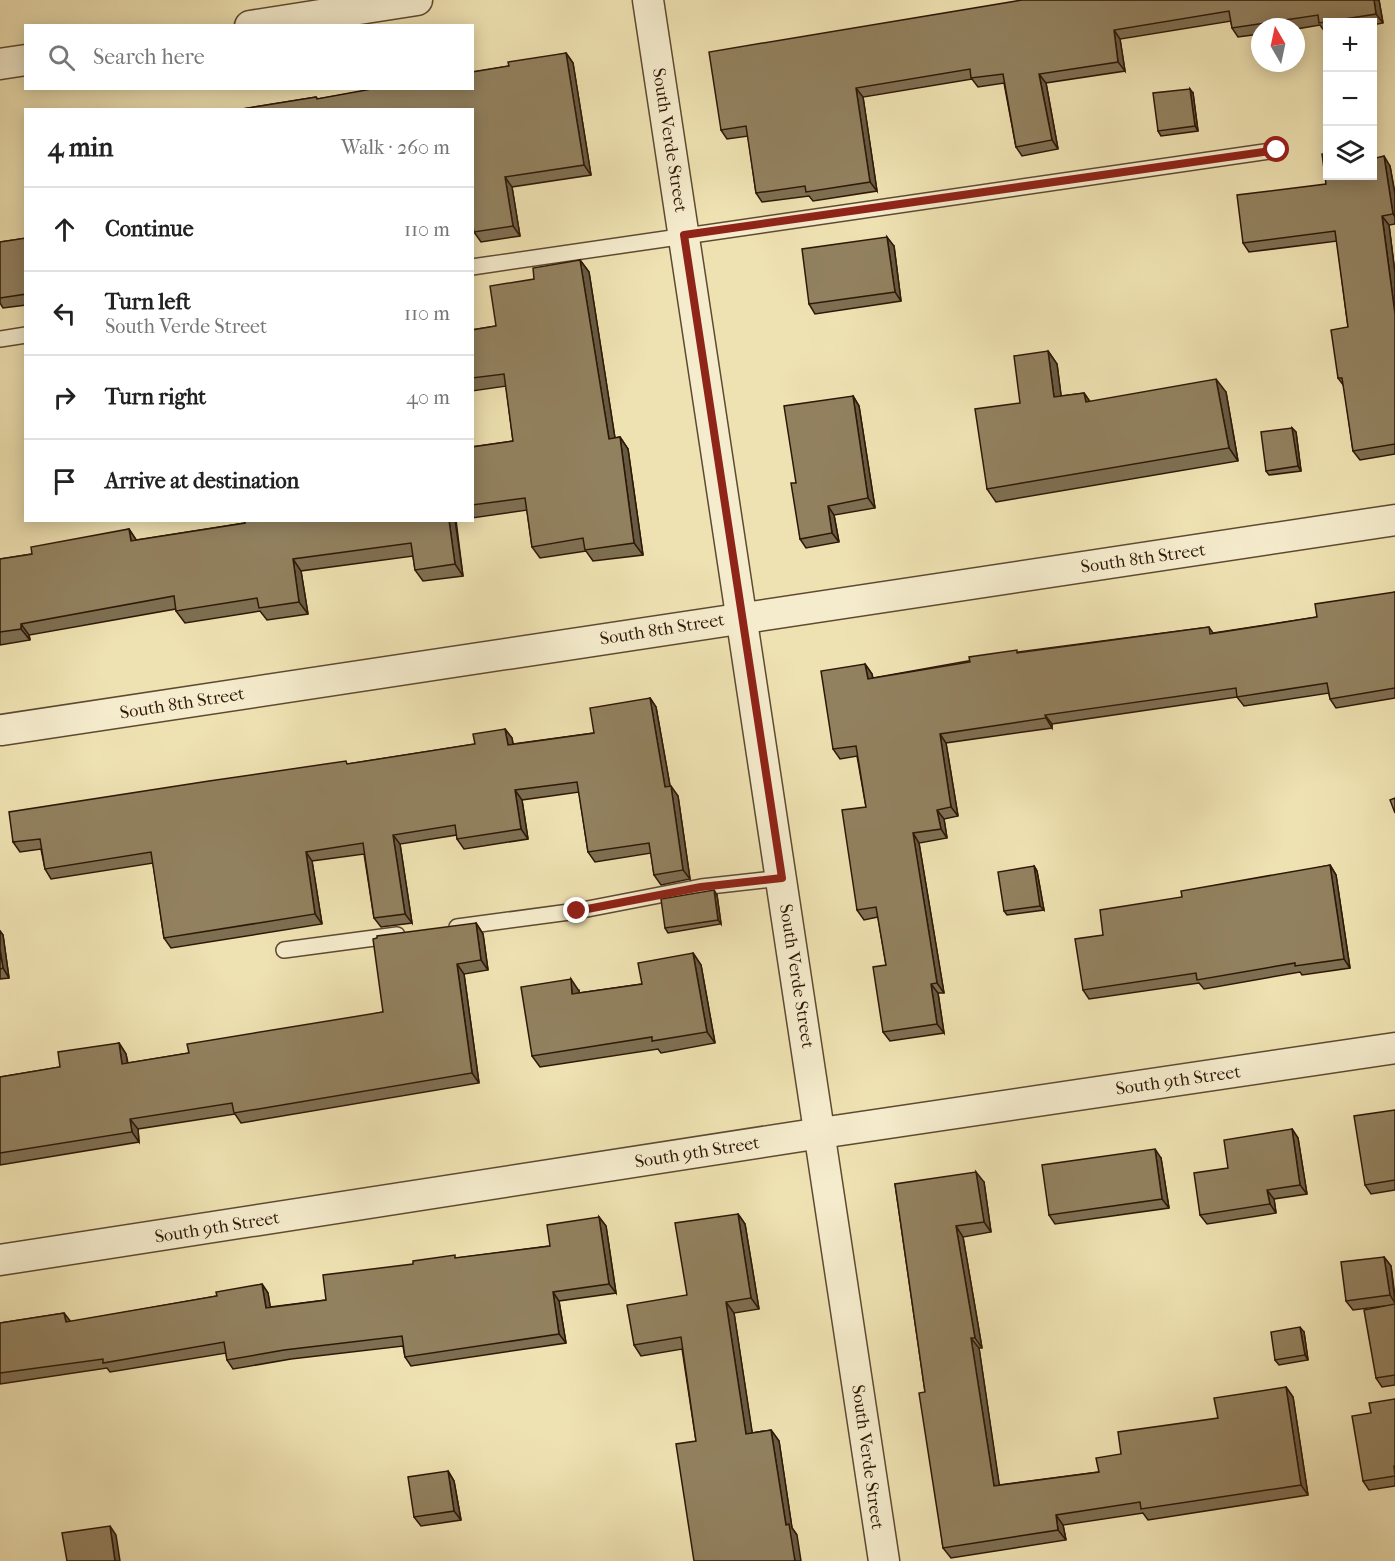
<!DOCTYPE html>
<meta charset="utf-8">
<style>
:root{--surface:#fff;--page:#f2f2f2;--text:#222;--muted:#767676;--line:#e0e0e0}
body{margin:0;font-family:"IM FELL French Canon",serif;background:var(--page);color:var(--text)}
.controls{position:absolute;right:18px;top:18px;display:grid;overflow:hidden;border-radius:0px;box-shadow:0 3px 15px #0003}
.controls button{width:54px;height:54px;display:grid;place-items:center;padding:0;border:0;border-bottom:2px solid var(--line);background:var(--surface);color:var(--text);font:30px sans-serif}
.compass{position:absolute;left:1251px;top:18px;width:54px;height:54px;border-radius:50%;background:var(--surface);box-shadow:0 3px 15px #0003;rotate:351deg}
.stop{position:absolute;width:18px;height:18px;margin:-14px;border:4px solid #8f2418;border-radius:50%;background:#fff}
.stop.end{background:#8f2418;border-color:#fff;box-shadow:0 2px 6px #0008}
.list{margin:0;padding:0;list-style:none}
h2{display:flex;justify-content:space-between;align-items:center;height:78px;margin:0;padding:0 24px;font-size:26px}
h2 small{font-size:20px;font-weight:400;color:var(--muted)}
.list li{display:grid;grid-template-columns:39px 1fr auto;gap:18px;align-items:center;box-sizing:border-box;height:84px;padding:0 24px;border-top:2px solid var(--line)}
.list b{display:block;font-size:22px;white-space:nowrap}
.list p{margin:0;font-size:20px;white-space:nowrap;color:var(--muted)}
.list em{font-size:20px;font-style:normal;color:var(--muted)}
.icon{flex:none;width:33px;height:33px;fill:none;stroke:currentColor;stroke-width:2;stroke-linecap:round;stroke-linejoin:round}
.map{position:relative;flex:none;width:1395px;height:1561px;overflow:hidden}
.search{position:absolute;background:var(--surface);box-shadow:0 3px 15px #0003;left:24px;top:24px;width:450px;height:66px;display:flex;align-items:center;gap:15px;box-sizing:border-box;padding:0 21px;border-radius:0px;color:var(--muted);font-size:22px}
.panel{position:absolute;background:var(--surface);box-shadow:0 3px 15px #0003;left:24px;top:108px;width:450px;height:414px;border-radius:0px}
.map>svg:first-child{display:block}
.lines{fill:none;stroke-linecap:round;stroke-linejoin:round}
.lane-casing{stroke:#5e4a31;stroke-width:18}
.street-casing{stroke:#5e4a31;stroke-width:33}
.lane{stroke:#f5eccd;stroke-width:15}
.street{stroke:#f5eccd;stroke-width:30}
.wall{fill:#7e6f52;stroke:#2e1706;stroke-width:1.5}
.shaded-wall{fill:#665a42;stroke:#2e1706;stroke-width:1.5}
.building{fill:#92815f;stroke:#2e1706;stroke-width:1.5}
.route{stroke:#8f2418;stroke-width:8}
.labels{text-anchor:middle;stroke-width:4.5;stroke-linejoin:round;paint-order:stroke}
.street-label{font-size:18px;fill:#2e1706;stroke:#f5eccd}
</style>
<div class="map">
<svg width="1395" height="1561" viewBox="0 0 1395 1561">
<rect width="100%" height="100%" fill="#efe2b2"/>
<filter id="stains"><feTurbulence type="fractalNoise" baseFrequency=".00333" numOctaves="4"/><feColorMatrix values="0 0 0 0 .2 0 0 0 0 .09 0 0 0 0 .02 0 0 0 .5 -.17"/></filter>
<radialGradient id="worn" r=".72"><stop offset=".6" stop-color="#630" stop-opacity="0"/><stop offset="1" stop-color="#630" stop-opacity=".3"/></radialGradient>
<g class="lines">
<g class="lane-casing">
<g id="lane">
<path d="M472,267L1277,150"/>
<path d="M0,339L26,335"/>
<path d="M457,927L577,911L701,887L782,878"/>
<path d="M284,950L397,935"/>
</g>
</g>
<g class="street-casing">
<g id="street">
<path d="M648,0L884,1561"/>
<path d="M250,26L417,0"/>
<path d="M0,64L26,60"/>
<path d="M2,730L1395,520"/>
<path d="M0,1260L821,1133L1395,1048"/>
</g>
</g>
<use href="#lane" class="lane"/>
<use href="#street" class="street"/>
</g>
<g class="wall">
<path d="M1022,0H1379L1383,23L1372,25V22H1328V32H1325L1320,25L1296,29V27H1260V34L1238,37L1232,28L1231,21L1120,39L1125,71L1046,83L1058,149L1022,156L1016,147L1004,83L978,87L972,79L863,97L877,191L813,201L809,196L762,202L756,193L748,136L727,139L721,130Z"/>
<path d="M566,53L573,63L591,175L512,187L520,236L481,242L474,232L472,110H236L316,97L318,99L509,66Z"/>
<path d="M1193,93L1198,131L1161,136L1158,131Z"/>
<path d="M1373,159L1390,166L1395,194V224L1389,225L1395,273V454L1360,460L1353,451L1344,386L1338,378L1348,327L1337,241L1249,252L1243,243L1326,184Z"/>
<path d="M26,238V305L3,308L0,303V242Z"/>
<path d="M894,246L901,301L815,314L809,304Z"/>
<path d="M580,260L589,272L615,438L620,437L628,449L643,555L593,561L586,551L540,558L532,547L527,510L472,518V447L513,441L506,386L472,391V330L496,326L534,279Z"/>
<path d="M1048,351L1057,364L1061,396L1084,393L1090,402L1226,392L1238,461L996,502L987,489Z"/>
<path d="M853,396L859,406L875,508L834,515L839,542L806,548L800,539L796,483Z"/>
<path d="M1292,428L1296,432L1301,471L1269,475L1266,471Z"/>
<path d="M245,520H456L463,576L423,581L415,570L413,556L301,571L308,614L267,620L260,611L185,623L176,611V609L29,635L30,640L0,645V559L32,554L129,529L136,540L245,523Z"/>
<path d="M1395,592V698L1336,708L1330,699L1329,693L1244,706L1237,697L1052,724V728L946,743L958,816L944,819L947,838L919,843L944,993H938L944,1033L890,1041L883,1032L886,965L878,917L864,920L857,910L866,807L857,756L840,759L833,749L865,664L872,674L873,678L1018,652L1209,627L1213,633L1317,617Z"/>
<path d="M650,698L656,707L670,786L678,796L690,879L661,885L654,875L651,853L595,862L588,852L579,792L522,800L528,839L464,849L457,839V835L400,844L412,923L381,927L374,918L364,854L312,861L322,924L171,948L164,938L153,863L51,879L45,869L41,849L20,852L13,842L348,764L475,744L505,729L512,738L513,744L594,733Z"/>
<path d="M1330,865L1336,875L1350,968L1302,975L1300,972L1204,989L1199,983L1089,999L1083,990L1103,935L1182,897Z"/>
<path d="M1034,866L1037,871L1044,910L1007,915L1004,911Z"/>
<path d="M717,895L721,924L668,933L665,928Z"/>
<path d="M476,923L483,934L488,970L464,974L479,1083L241,1123L235,1114L138,1129L139,1142L0,1165V1077L60,1067L119,1043L126,1054L128,1063L189,1053L383,1012Z"/>
<path d="M0,931L3,935L9,978L0,979Z"/>
<path d="M693,953L701,965L715,1043L661,1053L658,1049L540,1067L532,1056L579,991V993L642,984Z"/>
<path d="M1395,1110V1190L1371,1194L1365,1185Z"/>
<path d="M1292,1129L1298,1138L1307,1194L1274,1199L1276,1213L1207,1224L1200,1215L1228,1168Z"/>
<path d="M1161,1158L1169,1208L1055,1224L1049,1215Z"/>
<path d="M984,1182L991,1232L963,1237L982,1348H979L999,1485L1099,1472L1121,1454L1218,1418L1286,1387L1293,1397L1308,1495L1148,1520L1143,1513L1063,1525L1066,1540L951,1558L943,1548L925,1392L895,1184Z"/>
<path d="M738,1214L745,1224L759,1309L734,1313L752,1433L771,1430L779,1441L792,1528L797,1535L696,1441L682,1349L641,1356L634,1345L687,1295Z"/>
<path d="M599,1217L606,1226L616,1293L559,1301L566,1343L411,1366L405,1357L403,1346L291,1359L233,1369L227,1360L226,1353L110,1372L107,1368L0,1384V1323L64,1313L70,1322L217,1296L262,1284L268,1293L270,1307L326,1300L457,1258L550,1246Z"/>
<path d="M1384,1257L1391,1266L1395,1296V1385L1382,1387L1376,1378L1384,1306L1353,1310L1346,1301Z"/>
<path d="M1304,1332L1308,1360L1279,1365L1275,1360Z"/>
<path d="M1395,1399V1486L1369,1490L1363,1481L1371,1413Z"/>
<path d="M448,1471L454,1481L461,1520L421,1526L414,1517Z"/>
</g>
<g class="shaded-wall">
<path d="M1374,0H1379L1383,23L1376,14Z"/>
<path d="M1114,30L1120,39L1125,71L1118,62Z"/>
<path d="M566,53L573,63L591,175L584,165Z"/>
<path d="M1039,74L1046,83L1058,149L1052,140Z"/>
<path d="M856,88L863,97L877,191L870,182Z"/>
<path d="M1190,89L1193,93L1198,131L1195,126Z"/>
<path d="M1384,156L1390,166L1395,194V217L1393,214Z"/>
<path d="M505,177L512,187L520,236L513,226Z"/>
<path d="M1382,216L1389,225L1395,273V314Z"/>
<path d="M887,237L894,246L901,301L895,292Z"/>
<path d="M580,260L589,272L617,451L609,439Z"/>
<path d="M1048,351L1057,364L1063,410L1054,397Z"/>
<path d="M1216,379L1226,392L1238,461L1229,448Z"/>
<path d="M1084,393L1093,406L1086,402Z"/>
<path d="M853,396L859,406L875,508L868,498Z"/>
<path d="M1292,428L1296,432L1301,471L1298,466Z"/>
<path d="M620,437L628,449L643,555L634,543Z"/>
<path d="M828,506L834,515L839,542L832,533Z"/>
<path d="M449,520H455L463,576L455,564Z"/>
<path d="M129,529L137,541H131Z"/>
<path d="M293,559L301,571L308,614L299,602Z"/>
<path d="M21,624L29,635L30,640L21,629Z"/>
<path d="M865,664L872,674L874,689L868,679Z"/>
<path d="M650,698L656,707L672,797L665,787Z"/>
<path d="M1045,715L1052,724V728L1046,718Z"/>
<path d="M505,729L512,738L515,755L508,745Z"/>
<path d="M940,734L946,743L958,816L951,807Z"/>
<path d="M671,786L678,796L690,879L683,870Z"/>
<path d="M515,790L522,800L528,839L521,829Z"/>
<path d="M937,810L944,819L947,838L941,829Z"/>
<path d="M913,833L919,843L944,993L937,983Z"/>
<path d="M393,835L400,844L412,923L405,914Z"/>
<path d="M306,852L312,861L322,924L315,914Z"/>
<path d="M1330,865L1336,875L1350,968L1344,959Z"/>
<path d="M1034,866L1037,871L1044,910L1040,906Z"/>
<path d="M714,890L717,895L721,924L718,920Z"/>
<path d="M476,923L483,934L488,970L481,960Z"/>
<path d="M0,931L3,935L9,978L3,968L0,950Z"/>
<path d="M693,953L701,965L715,1043L707,1032Z"/>
<path d="M457,964L464,974L479,1083L472,1073Z"/>
<path d="M571,979L579,991L580,1005L572,994Z"/>
<path d="M931,984L938,993L944,1033L937,1024Z"/>
<path d="M119,1043L126,1054L129,1074L122,1064Z"/>
<path d="M130,1119L138,1129L139,1142L132,1132Z"/>
<path d="M1292,1129L1298,1138L1307,1194L1300,1185Z"/>
<path d="M1155,1149L1161,1158L1169,1208L1162,1199Z"/>
<path d="M976,1172L984,1182L991,1232L984,1222Z"/>
<path d="M1267,1190L1274,1199L1276,1213L1270,1204Z"/>
<path d="M738,1214L745,1224L759,1309L751,1298Z"/>
<path d="M599,1217L606,1226L616,1293L609,1284Z"/>
<path d="M956,1226L963,1237L982,1348L975,1338Z"/>
<path d="M1384,1257L1391,1266L1395,1303L1390,1295Z"/>
<path d="M262,1284L268,1293L272,1317L266,1308Z"/>
<path d="M553,1292L559,1301L566,1343L559,1334Z"/>
<path d="M726,1302L734,1313L754,1444L746,1434Z"/>
<path d="M64,1313L71,1322H66Z"/>
<path d="M1300,1327L1304,1332L1308,1360L1305,1355Z"/>
<path d="M971,1338L979,1348L1001,1496L994,1486Z"/>
<path d="M1286,1387L1293,1397L1308,1495L1301,1485Z"/>
<path d="M771,1430L779,1441L792,1528L797,1535L801,1561H795L786,1525Z"/>
<path d="M448,1471L454,1481L461,1520L454,1511Z"/>
<path d="M1056,1515L1063,1525L1066,1540L1058,1530Z"/>
<path d="M110,1526L116,1535L120,1561H115Z"/>
</g>
<g class="building">
<path d="M1022,0H1374L1376,14L1319,23L1318,15L1232,28L1229,11L1114,30L1118,62L1039,74L1052,140L1016,147L1003,74L971,78L970,69L856,88L870,182L806,192L805,186L756,193L746,126L721,130L709,52Z"/>
<path d="M566,53L584,165L505,177L513,226L474,232L472,223V110H236L316,97L317,99L377,88H472V72L509,66L508,62Z"/>
<path d="M1190,89L1195,126L1158,131L1153,93Z"/>
<path d="M1328,153V176H1372V159L1384,156L1393,214L1382,216L1395,314V444L1353,451L1342,378H1338L1331,330L1348,327L1335,231L1243,243L1237,195L1326,184L1322,154Z"/>
<path d="M887,237L895,292L809,304L802,249Z"/>
<path d="M26,238V294L0,298V242Z"/>
<path d="M580,260L609,439L620,437L634,543L585,550L583,538L532,547L525,498L472,505V447L513,441L504,374L472,378V330L496,326L490,286L534,279L533,268Z"/>
<path d="M1048,351L1054,397L1084,393L1086,402L1216,379L1229,448L987,489L975,409L1020,403L1014,356Z"/>
<path d="M853,396L868,498L828,506L832,533L800,539L791,483H796L784,406Z"/>
<path d="M1292,428L1298,466L1266,471L1261,432Z"/>
<path d="M245,520H449L455,564L415,570L411,543L293,559L299,602L259,608L257,598L176,611L174,596L21,624V629L0,632V559L32,554L31,547L129,529L131,541L245,523Z"/>
<path d="M1395,592V688L1330,699L1327,683L1237,697L1236,688L1045,715L1046,718L940,734L951,807L937,810L941,829L913,833L937,983L931,984L937,1024L883,1032L873,967L886,965L876,907L857,910L842,810L866,807L856,746L833,749L821,671L865,664L868,679L970,662L969,657L1017,650V653L1209,627L1210,634L1317,617L1315,604Z"/>
<path d="M650,698L665,787L671,786L683,870L654,875L649,843L588,852L577,782L515,790L521,829L457,839L455,825L393,835L405,914L374,918L363,843L306,852L315,914L164,938L151,852L45,869L40,839L13,842L9,812L209,781L346,761L347,764L475,744L473,734L505,729L508,745L594,733L590,708Z"/>
<path d="M1395,798V813L1390,800Z"/>
<path d="M1330,865L1344,959L1295,966V963L1197,980L1196,973L1083,990L1075,939L1103,935L1100,910L1182,897L1181,891Z"/>
<path d="M1034,866L1040,906L1004,911L998,872Z"/>
<path d="M714,890L718,920L665,928L661,899Z"/>
<path d="M476,923L481,960L457,964L472,1073L234,1113L232,1103L130,1119L132,1132L0,1153V1077L60,1067L58,1052L119,1043L122,1064L189,1053L187,1044L383,1012L373,939L377,938V936Z"/>
<path d="M0,950L3,968L0,969Z"/>
<path d="M693,953L707,1032L652,1041V1037L532,1056L521,987L571,979L572,994L642,984L638,963Z"/>
<path d="M1395,1110V1180L1365,1185L1354,1116Z"/>
<path d="M1292,1129L1300,1185L1267,1190L1270,1204L1200,1215L1194,1173L1228,1168L1224,1140Z"/>
<path d="M1155,1149L1162,1199L1049,1215L1042,1165Z"/>
<path d="M976,1172L984,1222L956,1226L975,1338H971L994,1486L1099,1472L1096,1458L1121,1454L1118,1432L1218,1418L1214,1398L1286,1387L1301,1485L1141,1509L1140,1502L1056,1515L1058,1530L943,1548L919,1393L925,1392L895,1184Z"/>
<path d="M738,1214L751,1298L726,1302L746,1434L771,1430L786,1525L789,1524L795,1561H694L676,1444L696,1441L681,1337L634,1345L627,1305L687,1295L675,1223Z"/>
<path d="M599,1217L609,1284L553,1292L559,1334L405,1357L402,1336L284,1350L227,1360L224,1342L103,1363V1359L0,1373V1323L64,1313L66,1322L217,1296L216,1292L262,1284L266,1308L326,1300L323,1275L413,1264V1261L455,1255V1258L550,1246L547,1225Z"/>
<path d="M1384,1257L1390,1295L1346,1301L1341,1262Z"/>
<path d="M1395,1304V1375L1376,1378L1364,1310Z"/>
<path d="M1300,1327L1305,1355L1275,1360L1271,1332Z"/>
<path d="M1395,1399V1466H1394L1395,1476L1363,1481L1352,1416L1371,1413L1369,1403Z"/>
<path d="M448,1471L454,1511L414,1517L408,1477Z"/>
<path d="M110,1526L115,1561H67L62,1533Z"/>
</g>
<g class="lines">
<path class="route" d="M577,911L701,887L782,878L684,235L1277,150"/>
</g>
<g class="labels">
<g class="street-label">
<text transform="translate(670 140) rotate(81)" y="6">South Verde Street</text>
<text transform="translate(1143 558) rotate(-8)" y="6">South 8th Street</text>
<text transform="translate(662 629) rotate(-9)" y="6">South 8th Street</text>
<text transform="translate(182 703) rotate(-9)" y="6">South 8th Street</text>
<text transform="translate(797 976) rotate(81)" y="6">South Verde Street</text>
<text transform="translate(1178 1080) rotate(-8)" y="6">South 9th Street</text>
<text transform="translate(697 1152) rotate(-9)" y="6">South 9th Street</text>
<text transform="translate(217 1227) rotate(-9)" y="6">South 9th Street</text>
<text transform="translate(868 1457) rotate(82)" y="6">South Verde Street</text>
</g>
</g>
<rect width="100%" height="100%" filter="url(#stains)"/>
<rect width="100%" height="100%" fill="url(#worn)"/>
</svg>
<div class="controls">
<button>+</button>
<button>−</button>
<button><svg class="icon" aria-label="layers" viewBox="0 0 24 24"><path d="M12 4l9 5-9 5-9-5zM3 14l9 5 9-5"/></svg></button>
</div>
<svg class="compass" viewBox="-18 -18 36 36"><path d="M0-13l5 13h-10z" fill="#e53935"/><path d="M0 13l5-13h-10z" fill="#767676"/></svg>
<div class="stop" style="left:1277px;top:150px"></div>
<div class="stop end" style="left:577px;top:911px"></div>
<div class="search"><svg class="icon" aria-label="search" viewBox="0 0 24 24"><circle cx="10" cy="10" r="6"/><path d="M15 15l6 6"/></svg>Search here</div>
<section class="panel">
<h2>4 min<small>Walk · 260 m</small></h2>
<ul class="list">
<li><svg class="icon" aria-label="ahead" viewBox="0 0 24 24"><path d="M12 20V5M6 11l6-6 6 6"/></svg><div><b>Continue</b></div><em>110 m</em></li>
<li><svg class="icon" aria-label="left" viewBox="0 0 24 24"><path d="M17 20v-9H6M10 6l-5 5 5 5"/></svg><div><b>Turn left</b><p>South Verde Street</p></div><em>110 m</em></li>
<li><svg class="icon" aria-label="right" viewBox="0 0 24 24"><path d="M7 20v-9h11M14 6l5 5-5 5"/></svg><div><b>Turn right</b></div><em>40 m</em></li>
<li><svg class="icon" aria-label="arrive" viewBox="0 0 24 24"><path d="M6 21V4h12l-3 4 3 4H6"/></svg><div><b>Arrive at destination</b></div></li>
</ul>
</section>
</div>
